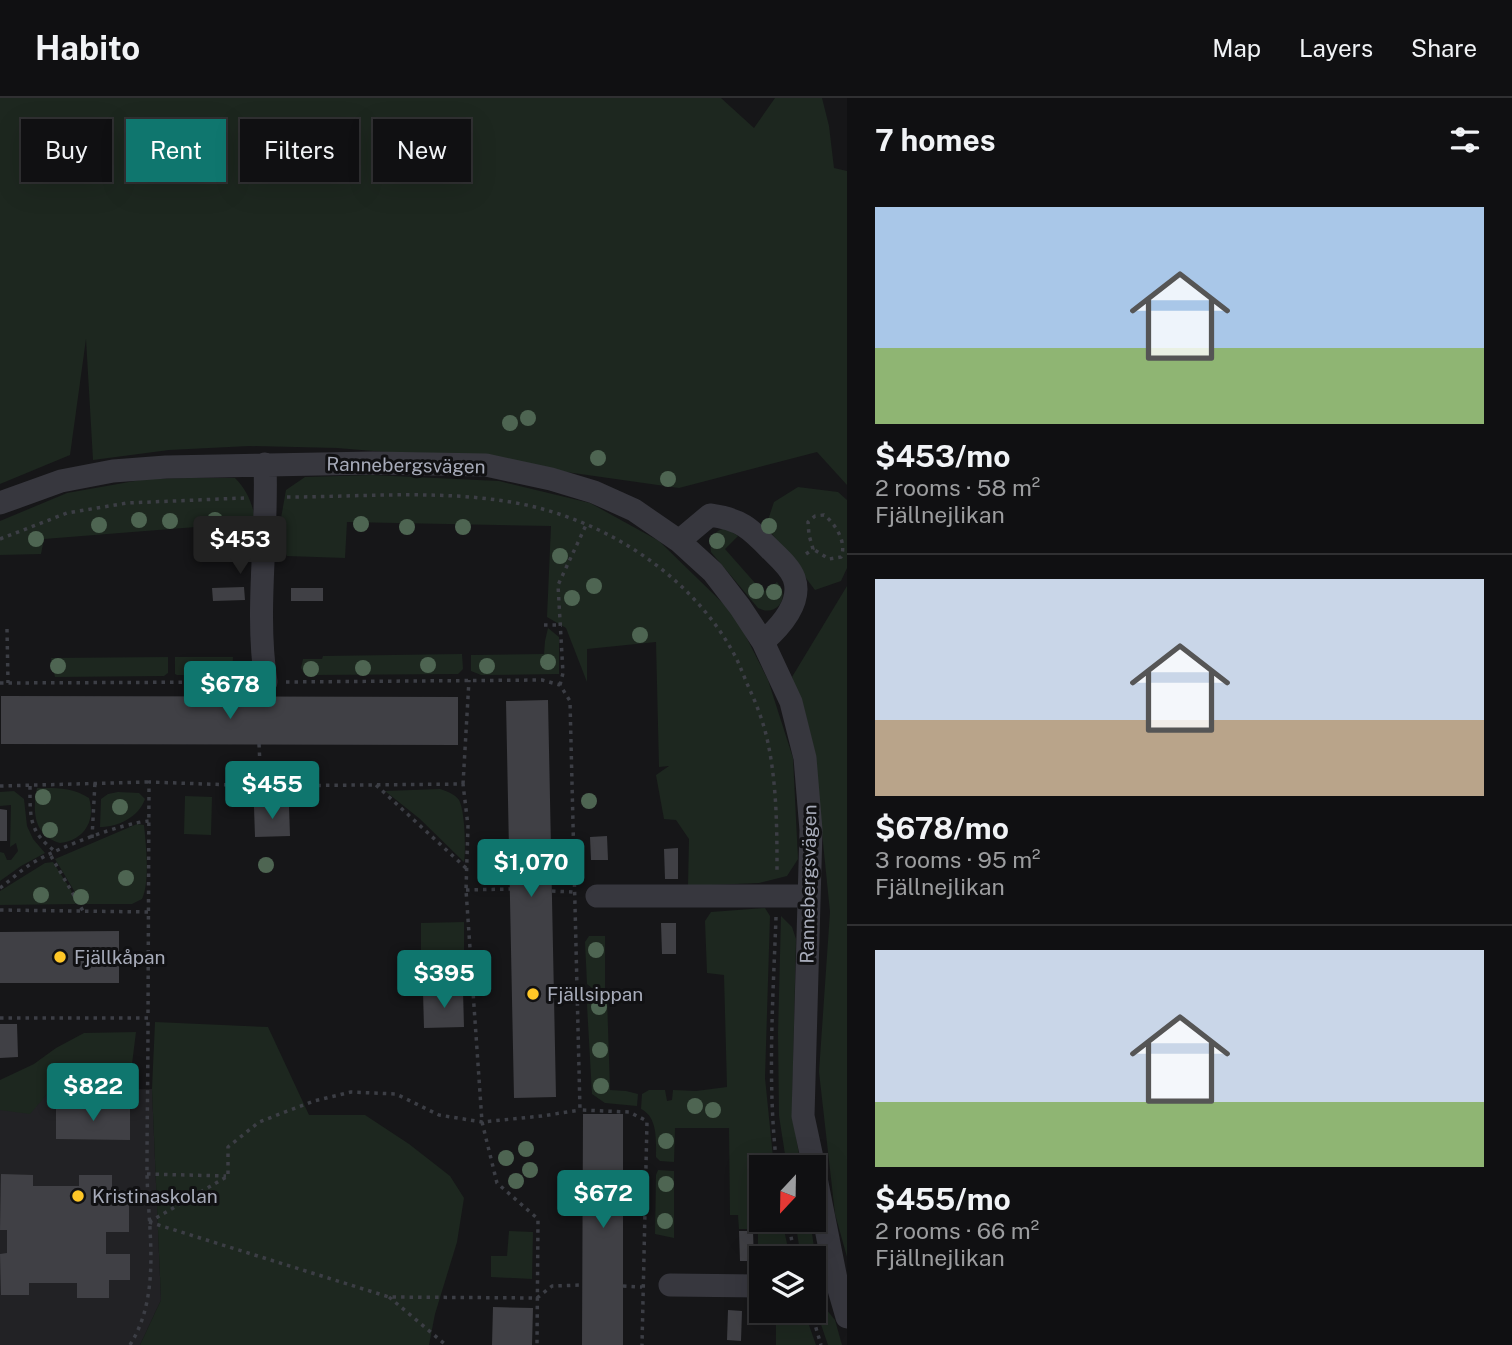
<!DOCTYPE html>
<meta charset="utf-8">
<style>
body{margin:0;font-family:"Public Sans",sans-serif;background:#19191b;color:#f1f3f6;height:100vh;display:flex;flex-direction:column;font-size:26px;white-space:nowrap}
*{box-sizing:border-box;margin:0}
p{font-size:23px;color:#9c9d9f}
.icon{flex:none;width:38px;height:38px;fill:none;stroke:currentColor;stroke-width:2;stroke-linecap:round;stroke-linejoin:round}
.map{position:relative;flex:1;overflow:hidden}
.panel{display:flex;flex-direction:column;background:#101012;width:665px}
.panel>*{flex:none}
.banner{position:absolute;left:21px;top:21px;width:665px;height:63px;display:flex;gap:14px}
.needle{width:46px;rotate:202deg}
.buttons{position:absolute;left:749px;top:1057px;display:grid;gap:14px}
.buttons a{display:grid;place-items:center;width:77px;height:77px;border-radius:0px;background:#101012;box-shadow:0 7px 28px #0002,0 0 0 2px #303032;font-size:35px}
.price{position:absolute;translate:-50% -60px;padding:0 16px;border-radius:7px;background:#0f766e;color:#fff;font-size:23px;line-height:46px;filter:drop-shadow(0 2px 4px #0008)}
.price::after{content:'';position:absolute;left:50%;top:42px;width:21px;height:16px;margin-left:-10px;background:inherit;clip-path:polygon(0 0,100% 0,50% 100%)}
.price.on{background:#222;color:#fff}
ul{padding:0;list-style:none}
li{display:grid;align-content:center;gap:14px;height:371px;padding:0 28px}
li+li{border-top:2px solid #303032}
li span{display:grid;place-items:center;height:217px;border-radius:0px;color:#555}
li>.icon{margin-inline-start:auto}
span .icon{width:126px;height:126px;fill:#fffc;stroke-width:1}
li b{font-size:30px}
h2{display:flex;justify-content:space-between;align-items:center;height:84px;padding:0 28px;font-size:30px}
.pill{padding:0 24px;border-radius:0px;background:#101012;box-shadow:0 7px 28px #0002,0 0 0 2px #303032;font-size:24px;line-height:63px}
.pill.on{background:#0f766e;color:#fff}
header{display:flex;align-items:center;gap:42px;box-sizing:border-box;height:98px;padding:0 35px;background:#101012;border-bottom:2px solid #303032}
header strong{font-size:33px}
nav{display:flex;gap:38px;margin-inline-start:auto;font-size:24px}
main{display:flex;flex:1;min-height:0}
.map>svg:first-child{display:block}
</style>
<header>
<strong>Habito</strong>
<nav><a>Map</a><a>Layers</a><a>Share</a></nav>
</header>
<main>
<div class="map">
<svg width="847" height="1247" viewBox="0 0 847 1247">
<rect width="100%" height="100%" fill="#161618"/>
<path fill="#222225" d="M152 991 161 1202 140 1247H0V994Z"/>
<path fill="#1d271f" d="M0 0H721L754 30 775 0H822L829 28 834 70 847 73V387L817 354 679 390 482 362 337 350 249 348 169 352 93 362 86 241 70 357 0 386Z
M372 377 499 383 590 405 659 443 735 517 768 582 793 660 798 761 787 778 759 785 688 788 689 741 676 722 664 721 656 677 669 668 659 669 656 544 587 551V584L566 530 547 519 551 428 347 424 345 460 287 458 278 437 286 392 305 379Z
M190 380H235C254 398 263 434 247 456L202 454 196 429 44 441 41 456 0 457V423L67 395 146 381Z
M798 389 838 394 847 402V470L841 483 815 492 766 428 774 404Z
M726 430 738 438 725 451 763 494 777 484C791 499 777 520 758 510L711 454C709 441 714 432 726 430Z
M847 488V1159L835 1116 819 974 830 814 817 685 792 579Z
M548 530 559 539V576L481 577 471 573V557L544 556 545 543Z
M462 556 463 571 458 576 311 577 304 575 301 570 303 561H322L323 558Z
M168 559V575L164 578 55 579 51 560Z
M175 559H233L232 577H177L175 576Z
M37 690C56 690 72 689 89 700 96 723 84 742 60 745 34 738 32 714 37 690Z
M440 691C446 693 455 696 459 702 465 713 466 751 464 764L420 721 385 693Z
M14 693 24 701 27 728 33 741 45 755 21 768 0 783V754L4 755 7 762H11L18 753 16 745 10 749 11 707 0 708V694Z
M118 694 139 695 145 701C139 719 118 729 100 729L101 701 108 696Z
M185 698 212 699 211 737 184 736Z
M137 726 144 727C146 746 150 784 142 801L132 806H82L55 761Z
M53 764 71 792 76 806 0 807V793L45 765Z
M765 810 770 818 765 980 774 1069H761V1122H782L790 1160H761V1175H758V1131H739L738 1117H730L729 1030H675L674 1064 660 1063 656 1059C656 1043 658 1019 641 1011L642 996 649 992H665L667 1003 672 1002 673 992 696 993 727 989 724 877 707 875 705 823 711 814Z
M781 818 792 829 796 841 792 1014 801 1069H787L779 1018 778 935Z
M464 824V858H421V825Z
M589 838H605V890H592L587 886 585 844Z
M602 896 607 899 610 992 626 993 638 996 637 1008 605 1005 592 996 587 907 588 901Z
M155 924 268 929 309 1017H365L409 1046 450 1078 464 1100 457 1144 435 1216 429 1247H140L161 1202 152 991Z
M136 934 131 974 49 994 30 1016 0 1012V982L34 966 56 950 84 935Z
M658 1072 674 1073V1140L655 1136 656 1077Z
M795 1122H810L814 1149 809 1160H801Z
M509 1133 533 1134 532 1181 491 1179V1158H507Z
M815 1209 826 1211 835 1222 842 1247H828Z
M776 1213H804L816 1247H776Z"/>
<path fill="#404045" d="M244 489 245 502 213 503 212 490Z
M291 490H323V503H291Z
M1 598 458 599V647L1 646Z
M548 602 556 999 514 1000 506 603Z
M289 708 290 738 255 739 254 709Z
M0 711 7 712V743H0Z
M607 738 608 762H591L590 739Z
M678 750V781H665L664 751Z
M661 825H676V856H662Z
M119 833V885H0V834Z
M463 893 464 929 424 930 423 894Z
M0 926H17L18 959 0 960Z
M56 1008 130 1009V1042L56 1041Z
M583 1016H623V1247H582Z
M1 1076 33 1077V1088H79V1077H112V1092H129V1134H106V1156H130V1182H109V1200H77V1185H29V1197H1L0 1156 7 1155V1132H0Z
M739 1133H753L754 1163H740Z
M493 1209 533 1210 532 1247H492Z
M728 1212 742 1213 741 1243 727 1242Z"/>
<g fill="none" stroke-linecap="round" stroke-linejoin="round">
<path stroke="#3c3e45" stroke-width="3.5" stroke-dasharray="3.5 5" stroke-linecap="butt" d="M287 399C358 399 433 392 504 403 596 416 689 473 734 556 740 567 744 579 749 590 757 607 764 626 768 645 777 688 777 733 777 776
M0 441 67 415 127 405 244 400
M806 456 813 451 809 437 808 424 815 418 824 417C836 426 847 445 841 459L829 461 813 451
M544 527H562
M7 531 8 585
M286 584 542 582 560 587 570 603 580 1012 629 1014 647 1023 642 1247
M0 585 244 584
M560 587 563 575 558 487 587 425
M259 646 261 688
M463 686 469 582
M376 687 467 771
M0 688 149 684
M30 688C30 720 29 734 56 754
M92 740 95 684
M51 758 83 813
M0 790C12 781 23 770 36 763 60 749 122 725 149 723
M466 792 510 791
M552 793 574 794
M0 812 150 814
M776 819C773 902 767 987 777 1069
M0 920H148L149 684 261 688 463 686 468 728 466 792 482 1024 497 1085 538 1121 537 1247
M147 1076 226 1078
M788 1122 795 1160
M149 1124 228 1078V1049L259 1024 314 1003 351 994 396 996 439 1017 482 1024 542 1018 580 1012
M149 1124 389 1199 537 1200 552 1188 582 1187
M623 1188 642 1189
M389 1199 446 1247
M811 1213 821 1247
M130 1247C162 1196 148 1132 147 1075 147 1023 148 972 148 920"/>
<path stroke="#37373e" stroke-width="23" d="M265 366C268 439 255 512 266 584
M0 405 61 383 113 373 166 369 373 365 486 367 551 381 594 394 634 412 679 443 713 474 740 509 763 544 791 604 805 660 811 732 803 1018 814 1069
M679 443 710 417C740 421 750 430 770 451 778 459 790 469 794 480 803 505 780 529 763 544
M597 798H809
M814 1070 836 1181 847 1219
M814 1185 836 1181
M670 1187 761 1188"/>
</g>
<g fill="#4e6552">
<circle cx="528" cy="320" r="8"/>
<circle cx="510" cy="325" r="8"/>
<circle cx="598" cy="360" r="8"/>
<circle cx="668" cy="381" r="8"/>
<circle cx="139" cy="422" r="8"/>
<circle cx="215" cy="422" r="8"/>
<circle cx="170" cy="423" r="8"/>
<circle cx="361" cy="426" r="8"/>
<circle cx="99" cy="427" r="8"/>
<circle cx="769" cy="428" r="8"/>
<circle cx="407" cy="429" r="8"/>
<circle cx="463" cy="429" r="8"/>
<circle cx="205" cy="436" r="8"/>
<circle cx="36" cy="441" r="8"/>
<circle cx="717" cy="443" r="8"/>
<circle cx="560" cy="458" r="8"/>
<circle cx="594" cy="488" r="8"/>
<circle cx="756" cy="493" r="8"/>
<circle cx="774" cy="494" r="8"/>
<circle cx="572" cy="500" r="8"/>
<circle cx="640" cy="537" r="8"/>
<circle cx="548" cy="564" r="8"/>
<circle cx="428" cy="567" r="8"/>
<circle cx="58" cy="568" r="8"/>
<circle cx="487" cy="568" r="8"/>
<circle cx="363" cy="570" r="8"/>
<circle cx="311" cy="571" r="8"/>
<circle cx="43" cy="699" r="8"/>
<circle cx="589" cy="703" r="8"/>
<circle cx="120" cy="709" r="8"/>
<circle cx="50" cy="732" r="8"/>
<circle cx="266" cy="767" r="8"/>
<circle cx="126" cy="780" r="8"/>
<circle cx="41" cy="797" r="8"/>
<circle cx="81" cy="799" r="8"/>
<circle cx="596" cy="852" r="8"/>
<circle cx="599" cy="909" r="8"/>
<circle cx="600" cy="952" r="8"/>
<circle cx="601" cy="988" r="8"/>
<circle cx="695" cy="1008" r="8"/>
<circle cx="713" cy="1012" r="8"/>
<circle cx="666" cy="1043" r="8"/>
<circle cx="526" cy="1051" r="8"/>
<circle cx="506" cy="1060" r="8"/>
<circle cx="530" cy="1072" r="8"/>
<circle cx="516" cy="1083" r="8"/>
<circle cx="666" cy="1086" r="8"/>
<circle cx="665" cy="1123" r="8"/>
</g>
<g fill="#ffc727" stroke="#111113" stroke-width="2.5">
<circle cx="60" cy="859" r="7"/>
<circle cx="533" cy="896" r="7"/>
<circle cx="78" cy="1098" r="7"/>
</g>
<g text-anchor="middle" stroke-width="6" stroke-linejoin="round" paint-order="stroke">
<g font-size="19" fill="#a7abb9" stroke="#111113">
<text transform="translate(406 367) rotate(1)" y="7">Rannebergsvägen</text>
<text transform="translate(808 786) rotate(-89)" y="7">Rannebergsvägen</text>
</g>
<g font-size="19" fill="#a7abb9" stroke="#111113" text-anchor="start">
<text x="74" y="866">Fjällkåpan</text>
<text x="547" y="903">Fjällsippan</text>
<text x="92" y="1105">Kristinaskolan</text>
</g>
</g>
</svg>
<div class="buttons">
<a><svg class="needle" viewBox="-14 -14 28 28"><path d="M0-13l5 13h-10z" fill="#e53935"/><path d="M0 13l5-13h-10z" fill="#9c9d9f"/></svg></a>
<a><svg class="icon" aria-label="layers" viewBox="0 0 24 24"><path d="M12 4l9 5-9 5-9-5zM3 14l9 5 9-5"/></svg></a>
</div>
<b class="price on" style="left:240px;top:478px">$453</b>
<b class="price" style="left:230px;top:623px">$678</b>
<b class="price" style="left:272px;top:723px">$455</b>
<b class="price" style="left:531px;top:801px">$1,070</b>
<b class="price" style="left:444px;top:912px">$395</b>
<b class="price" style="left:93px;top:1025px">$822</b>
<b class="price" style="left:603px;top:1132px">$672</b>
<div class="banner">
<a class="pill">Buy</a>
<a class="pill on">Rent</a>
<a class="pill">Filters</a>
<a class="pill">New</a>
</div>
</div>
<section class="panel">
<h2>7 homes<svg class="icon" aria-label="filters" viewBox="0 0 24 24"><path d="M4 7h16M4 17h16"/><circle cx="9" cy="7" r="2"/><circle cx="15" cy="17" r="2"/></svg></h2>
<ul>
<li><span style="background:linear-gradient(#a9c7e8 65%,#8fb573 0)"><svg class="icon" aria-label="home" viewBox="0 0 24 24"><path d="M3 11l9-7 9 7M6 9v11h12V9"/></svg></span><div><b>$453/mo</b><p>2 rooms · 58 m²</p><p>Fjällnejlikan</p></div></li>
<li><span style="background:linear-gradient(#c9d6e8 65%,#b9a48a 0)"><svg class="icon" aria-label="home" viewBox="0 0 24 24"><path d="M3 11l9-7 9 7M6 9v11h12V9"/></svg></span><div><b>$678/mo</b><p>3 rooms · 95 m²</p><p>Fjällnejlikan</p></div></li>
<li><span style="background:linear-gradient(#c9d6e8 70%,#8fb573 0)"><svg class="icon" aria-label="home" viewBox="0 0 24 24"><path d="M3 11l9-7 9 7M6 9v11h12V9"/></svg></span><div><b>$455/mo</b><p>2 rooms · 66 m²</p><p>Fjällnejlikan</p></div></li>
</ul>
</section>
</main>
